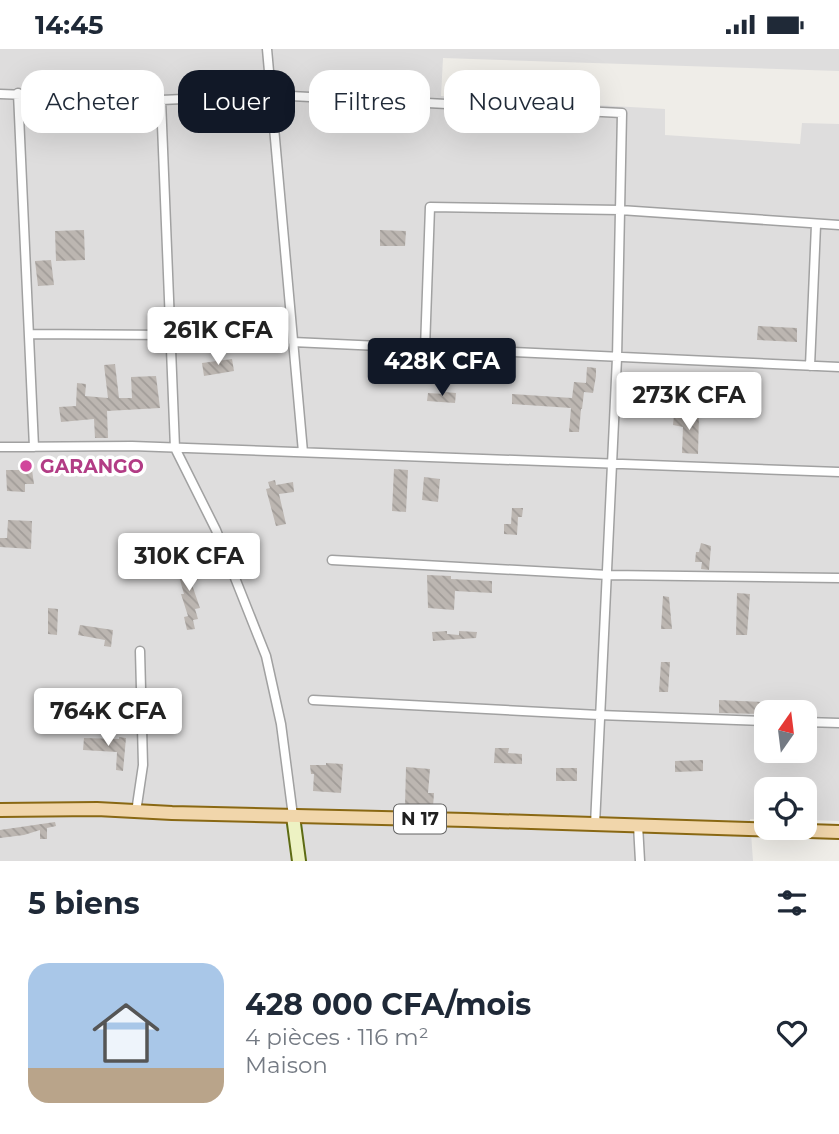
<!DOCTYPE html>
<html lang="fr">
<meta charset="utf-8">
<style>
body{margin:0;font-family:Montserrat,sans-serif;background:#f6f6f7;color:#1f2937;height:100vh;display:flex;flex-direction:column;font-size:26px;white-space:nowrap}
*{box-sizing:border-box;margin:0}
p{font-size:23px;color:#747a83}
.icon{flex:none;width:38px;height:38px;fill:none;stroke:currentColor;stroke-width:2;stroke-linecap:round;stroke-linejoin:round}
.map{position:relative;height:812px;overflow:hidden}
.details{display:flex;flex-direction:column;background:#fff;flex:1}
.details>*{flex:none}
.hud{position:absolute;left:21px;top:21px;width:798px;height:63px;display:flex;gap:14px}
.needle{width:46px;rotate:14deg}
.tools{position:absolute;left:754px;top:651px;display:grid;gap:14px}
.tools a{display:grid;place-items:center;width:63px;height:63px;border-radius:14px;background:#fff;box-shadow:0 7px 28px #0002;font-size:35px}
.price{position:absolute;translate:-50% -60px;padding:0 16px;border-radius:7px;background:#fff;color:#222;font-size:23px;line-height:46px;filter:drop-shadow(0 2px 4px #0008)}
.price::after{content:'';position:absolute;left:50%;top:42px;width:21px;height:16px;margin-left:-10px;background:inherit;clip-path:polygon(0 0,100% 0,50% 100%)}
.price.current{background:#111827;color:#fff}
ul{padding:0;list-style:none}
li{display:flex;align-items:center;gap:21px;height:175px;padding:0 28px}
li span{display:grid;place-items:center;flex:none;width:196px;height:140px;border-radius:21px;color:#555}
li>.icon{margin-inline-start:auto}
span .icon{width:84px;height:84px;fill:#fffc;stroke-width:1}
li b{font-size:30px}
h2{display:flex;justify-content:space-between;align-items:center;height:84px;padding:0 28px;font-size:30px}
.pill{padding:0 24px;border-radius:21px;background:#fff;box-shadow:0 7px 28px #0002;font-size:24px;line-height:63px}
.pill.current{background:#111827;color:#fff}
.status{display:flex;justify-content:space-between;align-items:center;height:49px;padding:0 35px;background:#fff;direction:ltr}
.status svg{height:19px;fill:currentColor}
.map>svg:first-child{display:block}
</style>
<div class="status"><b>14:45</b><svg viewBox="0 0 49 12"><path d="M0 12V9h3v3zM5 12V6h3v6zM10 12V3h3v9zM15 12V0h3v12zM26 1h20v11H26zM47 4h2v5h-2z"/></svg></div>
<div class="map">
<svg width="839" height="812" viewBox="0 0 839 812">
<defs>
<pattern id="building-back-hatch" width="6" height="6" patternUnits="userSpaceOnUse" patternTransform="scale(1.75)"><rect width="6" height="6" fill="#bcb6b1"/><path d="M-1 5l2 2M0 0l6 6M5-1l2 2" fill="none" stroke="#a19c98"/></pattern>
</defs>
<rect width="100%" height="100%" fill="#efede8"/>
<path fill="#dedddd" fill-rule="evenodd" d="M0 0H839V22L443 9 441 47 665 60V86L800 95 802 74 839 75V772L805 771V740H766V770H750L753 812H0ZM766 663H805V702H766Z"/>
<path fill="url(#building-back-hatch)" d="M84 181 85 211 56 212 55 182Z
M380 181 406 182 405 197H380Z
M51 211 54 236 38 237 35 212Z
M758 277 797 279V293L757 291Z
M232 310 234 322 204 327 202 314Z
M115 315 119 349H132L131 328 156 327 160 359 107 362 108 389H95L94 370 61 373 59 358 76 357 77 334 86 335 85 347 108 349 104 316Z
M587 318 596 319V327L593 344 584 343 582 360H581L579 383H569L571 359 512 355V345L572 349 574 333 586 334Z
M444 343 456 344 455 354 427 352 428 344 444 345Z
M684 364 699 365 698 405 682 404 683 378 673 376 674 365 684 367Z
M394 420 408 421 406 463 392 462Z
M6 421H32L34 435H25V443L7 442Z
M424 428 440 430 438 453 422 451Z
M275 431 276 436 293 433 294 443 279 445 286 475 276 477 266 440 270 439 268 433Z
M512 459H523L522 468H518L517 486 504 485V475H511Z
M8 471 32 472 31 500 0 498V489H7Z
M701 494 711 497 709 521 701 520 702 513H695L696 503H699Z
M193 513 198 531 191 533 200 559 195 560 198 570 193 571 195 580 187 581 184 568 188 567 181 545H184L176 517Z
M427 526 451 527V530L492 532V544L455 542 454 561 428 559Z
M737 544 750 545 747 586H736Z
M663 547 669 548 672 580H661Z
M48 559 58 560 57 586 48 585Z
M80 576 113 581 111 598 104 597 105 591 78 586Z
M447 582V585L459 586V582L477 583 476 589 433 592 432 583Z
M661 613H670L668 643H659Z
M719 651 763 653 762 665 719 664Z
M119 688 126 689 123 722 116 721 117 703 83 701 84 689 119 690Z
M495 699H509L508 704 522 705V715L494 714Z
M703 711V722L675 723V712Z
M326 714 343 715 341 744 313 742 314 725H311L310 716H326Z
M406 718 430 720 428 744H434L433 758 405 757Z
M556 719H577V732H556Z
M55 773 56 777 47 779V790H40V781L24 786 0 789V781Z"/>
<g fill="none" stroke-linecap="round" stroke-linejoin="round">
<g stroke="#a1a1a1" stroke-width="11">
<path id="street" d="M267 0 303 403
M18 44 34 398
M0 45 161 51 271 46 622 64 617 309 595 776
M161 51 175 399 216 481 266 607 281 675 293 767
M29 285 170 286
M293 293 839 318
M425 300 430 158 620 161 839 176
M810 317 816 176
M0 398 132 397 839 423
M332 511 608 526 839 529
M313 651 599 666 766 672
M805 673 839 674
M136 763 143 716 140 602
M638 776 640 812"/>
</g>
<g stroke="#5d6b13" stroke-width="16">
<path id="secondary" d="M293 767 299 812"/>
</g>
<g stroke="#896813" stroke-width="16">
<path id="primary" d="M0 761 97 760 172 764 467 771 839 783"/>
</g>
<use href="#street" stroke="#fff" stroke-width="8"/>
<use href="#secondary" stroke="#edf2c3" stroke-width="12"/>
<use href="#primary" stroke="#f1d6ab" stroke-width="12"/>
</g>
<circle fill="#d1479c" stroke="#fff" stroke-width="2.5" cx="26" cy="417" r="7"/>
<g text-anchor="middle" stroke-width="7" stroke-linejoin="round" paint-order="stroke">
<rect fill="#fff" stroke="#636363" stroke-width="2" x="394" y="755.5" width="52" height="29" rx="5"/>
<g font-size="18" font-weight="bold" fill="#202020">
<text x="420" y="776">N 17</text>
</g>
<g font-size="19" font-weight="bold" fill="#b23c85" stroke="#fff" text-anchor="start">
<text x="40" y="424">GARANGO</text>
</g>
</g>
</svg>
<div class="tools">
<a><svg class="needle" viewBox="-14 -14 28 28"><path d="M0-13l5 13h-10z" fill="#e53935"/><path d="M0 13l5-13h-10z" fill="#747a83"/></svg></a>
<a><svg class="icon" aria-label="locate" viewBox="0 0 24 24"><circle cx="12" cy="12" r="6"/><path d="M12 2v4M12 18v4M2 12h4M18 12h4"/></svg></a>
</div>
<b class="price" style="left:218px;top:318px">261K CFA</b>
<b class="price current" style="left:442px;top:349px">428K CFA</b>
<b class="price" style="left:689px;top:383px">273K CFA</b>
<b class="price" style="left:189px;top:544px">310K CFA</b>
<b class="price" style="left:108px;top:699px">764K CFA</b>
<div class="hud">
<a class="pill">Acheter</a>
<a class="pill current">Louer</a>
<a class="pill">Filtres</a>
<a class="pill">Nouveau</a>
</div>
</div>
<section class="details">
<h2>5 biens<svg class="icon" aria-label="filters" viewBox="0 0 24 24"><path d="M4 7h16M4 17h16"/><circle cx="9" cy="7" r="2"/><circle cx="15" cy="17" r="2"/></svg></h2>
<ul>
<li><span style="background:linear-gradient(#a9c7e8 75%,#b9a48a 0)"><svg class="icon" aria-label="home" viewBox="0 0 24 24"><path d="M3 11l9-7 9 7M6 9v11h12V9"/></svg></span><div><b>428 000 CFA/mois</b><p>4 pièces · 116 m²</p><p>Maison</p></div><svg class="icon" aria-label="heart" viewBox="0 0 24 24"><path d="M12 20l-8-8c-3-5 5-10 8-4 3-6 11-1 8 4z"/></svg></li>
</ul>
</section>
